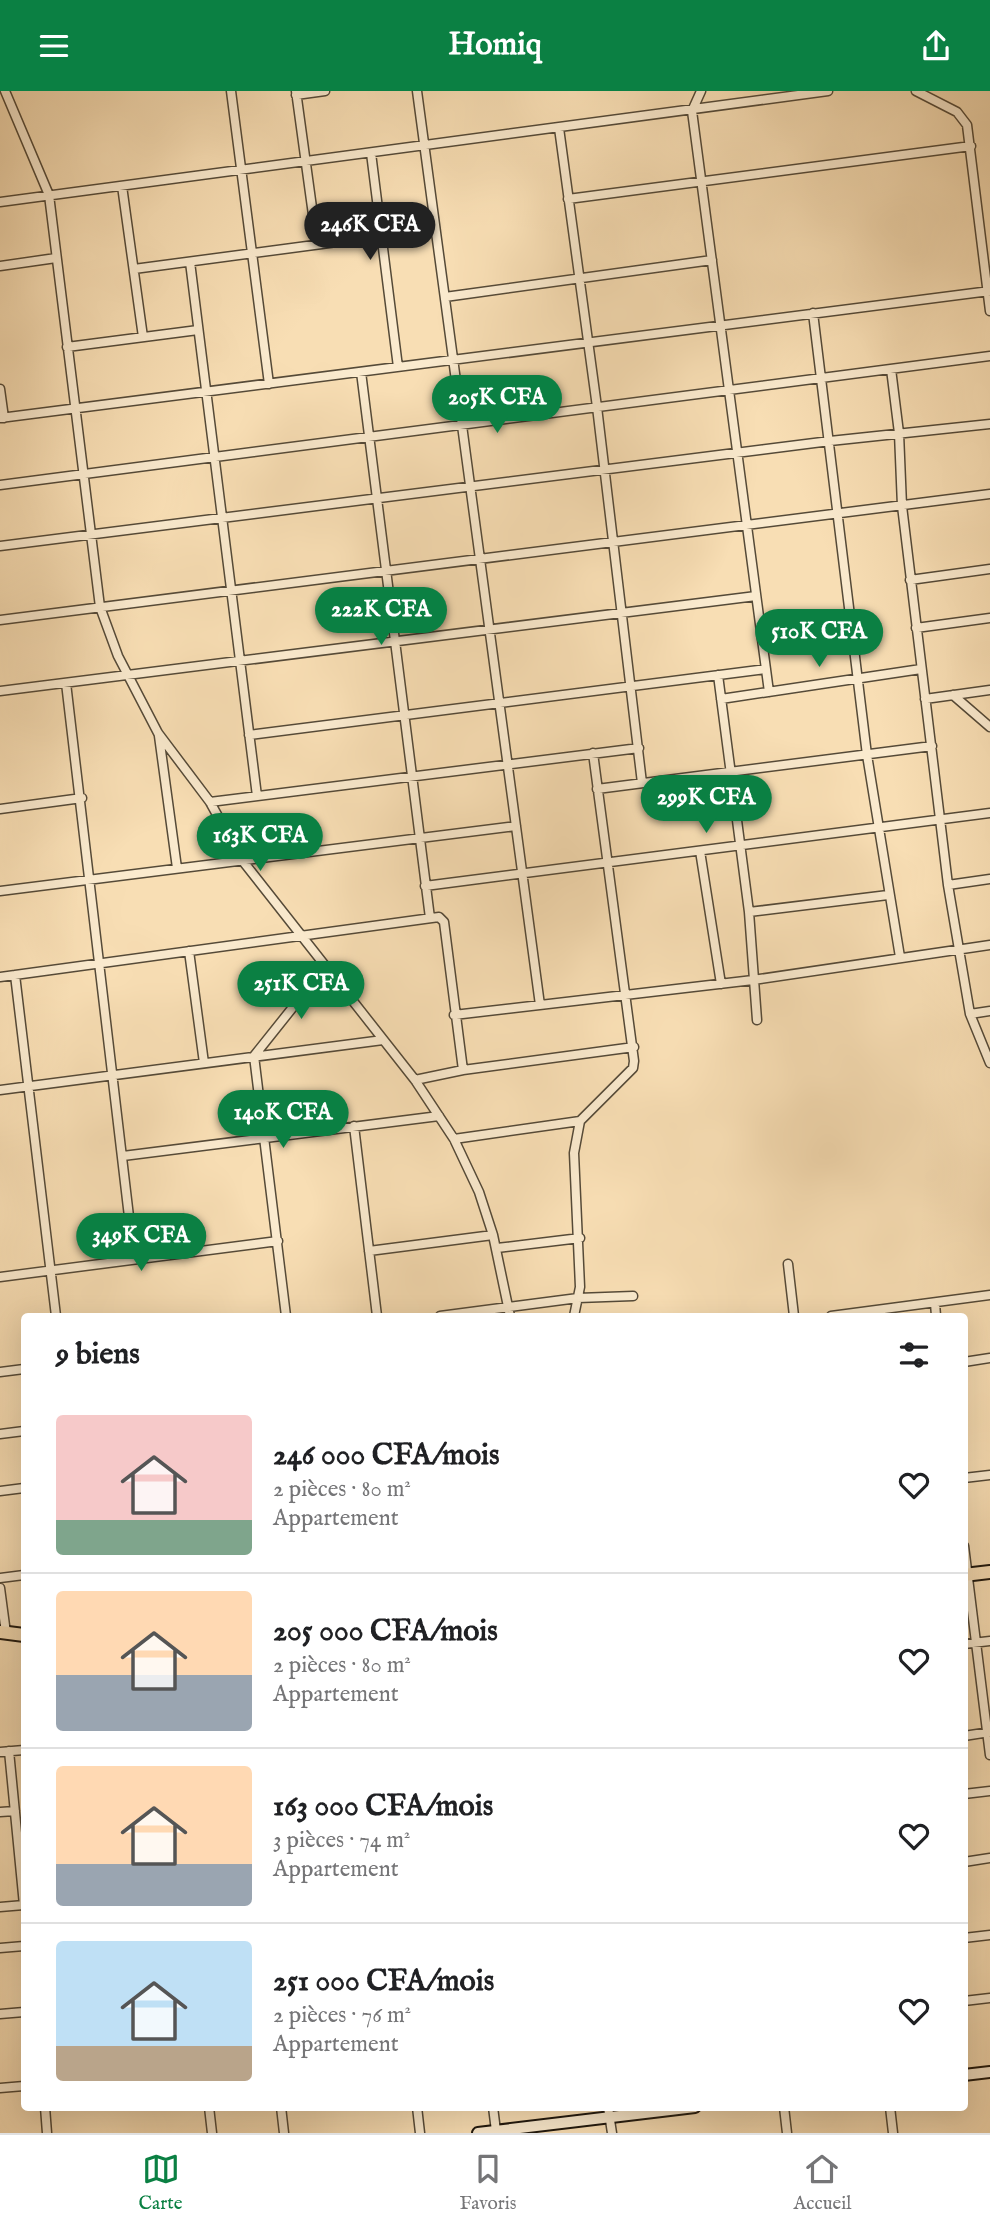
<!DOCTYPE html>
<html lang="fr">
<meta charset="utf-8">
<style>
body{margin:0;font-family:"IM FELL English",serif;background:#f2f2f2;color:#202124;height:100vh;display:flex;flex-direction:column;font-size:26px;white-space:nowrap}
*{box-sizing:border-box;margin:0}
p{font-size:23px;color:#757577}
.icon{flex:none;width:38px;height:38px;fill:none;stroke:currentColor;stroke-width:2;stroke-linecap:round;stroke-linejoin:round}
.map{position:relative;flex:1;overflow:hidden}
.side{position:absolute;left:21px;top:1222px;width:947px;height:798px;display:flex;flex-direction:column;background:#fff;border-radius:7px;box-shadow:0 7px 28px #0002}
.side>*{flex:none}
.price{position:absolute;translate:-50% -60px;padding:0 16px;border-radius:24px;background:#0b8043;color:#fff;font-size:23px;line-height:46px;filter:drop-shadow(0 2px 4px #0008)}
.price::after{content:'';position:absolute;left:50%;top:42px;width:21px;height:16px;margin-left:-10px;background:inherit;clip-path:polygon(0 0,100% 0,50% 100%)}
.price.on{background:#222;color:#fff}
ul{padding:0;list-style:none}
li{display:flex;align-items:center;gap:21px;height:175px;padding:0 35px}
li+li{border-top:2px solid #e0e0e0}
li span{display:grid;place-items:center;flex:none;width:196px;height:140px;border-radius:7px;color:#555}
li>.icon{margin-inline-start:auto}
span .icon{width:84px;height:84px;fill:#fffc;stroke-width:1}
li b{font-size:30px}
h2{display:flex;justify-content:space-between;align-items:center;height:84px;padding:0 35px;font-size:30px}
header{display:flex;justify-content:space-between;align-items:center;height:91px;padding:0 35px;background:#0b8043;color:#fff;font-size:32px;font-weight:800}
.tabs{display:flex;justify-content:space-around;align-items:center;height:98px;border-top:2px solid #e0e0e0;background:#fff;font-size:19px;color:#757577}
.tabs a{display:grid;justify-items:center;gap:4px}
.tabs .on{color:#0b8043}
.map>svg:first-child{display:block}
</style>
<header><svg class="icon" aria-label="menu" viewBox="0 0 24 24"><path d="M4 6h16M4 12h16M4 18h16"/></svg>Homiq<svg class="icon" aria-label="share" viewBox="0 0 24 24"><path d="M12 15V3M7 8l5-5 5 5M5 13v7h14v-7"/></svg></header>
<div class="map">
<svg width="990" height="2042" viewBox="0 0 990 2042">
<rect width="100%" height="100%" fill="#f8deb4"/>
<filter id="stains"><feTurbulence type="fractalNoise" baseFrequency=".00286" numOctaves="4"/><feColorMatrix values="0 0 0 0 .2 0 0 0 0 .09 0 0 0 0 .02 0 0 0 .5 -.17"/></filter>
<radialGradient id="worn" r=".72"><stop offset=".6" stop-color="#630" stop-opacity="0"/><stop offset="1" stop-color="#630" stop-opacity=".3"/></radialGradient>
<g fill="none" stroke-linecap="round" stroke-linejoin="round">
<g stroke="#554a38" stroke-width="11">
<path id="street" d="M5 0 49 104 100 516 118 565 158 642 210 711 242 769 415 989 454 1048 479 1101 493 1144 510 1225
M231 0 269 293
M296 0 317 153
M417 0 540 914
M701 0 692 20 769 601
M916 0 957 21 967 34 990 220
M296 4 325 0
M559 37 597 316 642 692
M371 62 398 276
M122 95 143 246
M568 108 971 55
M0 111 828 0
M190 171 257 705
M0 175 56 167
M134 178 382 145
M445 206 712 169
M813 222 867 664 900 866
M67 256 198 239
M891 278 899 342 902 415 948 794 970 923 990 972
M361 281 430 827
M0 298 4 327
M0 327 990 200
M0 394 990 265
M0 455 830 350 990 333
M910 489 990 478
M0 529 990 403
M916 537 990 527
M718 584 749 821 757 929
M66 592 134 1168
M0 600 756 505
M953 604 990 636
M721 608 921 578
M925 608 990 599
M249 644 766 578
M159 645 177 777
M597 698 932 655
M210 711 639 657
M0 718 82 707
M700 760 721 893
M948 794 990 788
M425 795 990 722
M0 800 516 735
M749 821 888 804
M189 860 204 972
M15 884 56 1225
M0 886 439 826 444 831 463 979
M970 923 990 920
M454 924 753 889 990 854
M415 989 463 979 634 956
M0 999 383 949
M354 1035 377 1225
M454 1048 580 1030
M123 1065 439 1025
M497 1157 580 1147
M369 1160 493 1144
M788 1173 794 1225
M0 1186 278 1150
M935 1212 936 1225
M286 1225 254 965 325 876
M440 1225 578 1207 633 1205
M574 1225 580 1196 574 1062 580 1030 633 977 634 970 593 662
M831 1225 990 1204
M964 1271 990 1267
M0 1281 24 1278
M0 1343 24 1340
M964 1387 990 1384
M0 1400 24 1397
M964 1455 990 1664
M0 1487 24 1484
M0 1497 6 1542
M964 1553 990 1550
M964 1645 990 1641
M9 1660 24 1814
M0 1661 24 1659
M964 1703 990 1700
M0 1721 15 1720
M964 1771 990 1767
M0 1816 24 1814
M964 1847 990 1844
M0 1857 24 1855
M964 1910 990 1907
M0 1923 24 1921
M0 1997 24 1995
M45 2016 47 2042
M209 2016 212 2042
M281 2016 284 2042
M417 2016 420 2042
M493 2016 496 2040
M608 2016 612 2042
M784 2016 787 2042
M890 2016 893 2042"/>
</g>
<g stroke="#1f180e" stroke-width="14">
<path id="secondary" d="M964 1984 990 1981
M478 2042 695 2016"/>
</g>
<g stroke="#1f180e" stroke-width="16">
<path id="primary" d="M964 1484 990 1481
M0 1541 24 1544"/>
</g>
<use href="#street" stroke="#faeace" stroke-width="8"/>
<use href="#secondary" stroke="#faeace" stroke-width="10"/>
<use href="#primary" stroke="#f8deb4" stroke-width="12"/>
</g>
<rect width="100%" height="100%" filter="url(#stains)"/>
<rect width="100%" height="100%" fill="url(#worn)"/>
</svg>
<b class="price on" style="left:370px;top:171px">246K CFA</b>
<b class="price" style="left:497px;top:344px">205K CFA</b>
<b class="price" style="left:381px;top:556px">222K CFA</b>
<b class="price" style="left:819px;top:578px">510K CFA</b>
<b class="price" style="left:706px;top:744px">299K CFA</b>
<b class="price" style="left:260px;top:782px">163K CFA</b>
<b class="price" style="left:301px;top:930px">251K CFA</b>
<b class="price" style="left:283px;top:1059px">140K CFA</b>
<b class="price" style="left:141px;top:1182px">349K CFA</b>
<section class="side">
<h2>9 biens<svg class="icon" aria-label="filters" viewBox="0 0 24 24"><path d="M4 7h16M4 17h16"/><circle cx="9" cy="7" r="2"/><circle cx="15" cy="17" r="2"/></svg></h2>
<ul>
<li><span style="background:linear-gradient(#f6c9c9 75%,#7fa58c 0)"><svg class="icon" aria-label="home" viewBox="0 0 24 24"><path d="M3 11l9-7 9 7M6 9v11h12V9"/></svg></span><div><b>246 000 CFA/mois</b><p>2 pièces · 80 m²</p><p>Appartement</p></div><svg class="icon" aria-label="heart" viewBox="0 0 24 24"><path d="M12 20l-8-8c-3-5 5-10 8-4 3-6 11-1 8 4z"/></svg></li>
<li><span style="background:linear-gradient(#ffd9b3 60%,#9aa5b1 0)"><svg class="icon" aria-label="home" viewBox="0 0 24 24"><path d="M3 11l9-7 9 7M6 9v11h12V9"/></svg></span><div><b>205 000 CFA/mois</b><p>2 pièces · 80 m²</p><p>Appartement</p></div><svg class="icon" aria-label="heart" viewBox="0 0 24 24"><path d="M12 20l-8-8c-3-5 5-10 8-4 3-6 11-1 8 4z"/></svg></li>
<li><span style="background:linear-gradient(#ffd9b3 70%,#9aa5b1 0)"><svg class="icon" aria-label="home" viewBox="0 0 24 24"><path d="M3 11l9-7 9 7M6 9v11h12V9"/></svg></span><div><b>163 000 CFA/mois</b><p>3 pièces · 74 m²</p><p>Appartement</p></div><svg class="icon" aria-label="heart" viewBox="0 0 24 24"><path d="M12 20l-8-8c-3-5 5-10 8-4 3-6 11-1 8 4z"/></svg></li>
<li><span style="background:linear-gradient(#bfe0f5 75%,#b9a48a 0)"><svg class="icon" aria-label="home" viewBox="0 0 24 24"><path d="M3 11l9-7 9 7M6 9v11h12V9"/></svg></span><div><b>251 000 CFA/mois</b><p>2 pièces · 76 m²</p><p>Appartement</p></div><svg class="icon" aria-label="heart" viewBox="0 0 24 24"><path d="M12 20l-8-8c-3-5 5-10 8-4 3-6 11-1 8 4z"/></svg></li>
</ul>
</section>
</div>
<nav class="tabs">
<a class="on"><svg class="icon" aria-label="map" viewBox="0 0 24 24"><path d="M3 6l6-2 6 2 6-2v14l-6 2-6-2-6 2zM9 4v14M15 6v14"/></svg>Carte</a>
<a><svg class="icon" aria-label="saved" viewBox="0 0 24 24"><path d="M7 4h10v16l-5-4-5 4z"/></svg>Favoris</a>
<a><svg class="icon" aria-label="home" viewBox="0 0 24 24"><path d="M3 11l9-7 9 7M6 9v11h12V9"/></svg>Accueil</a>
</nav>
